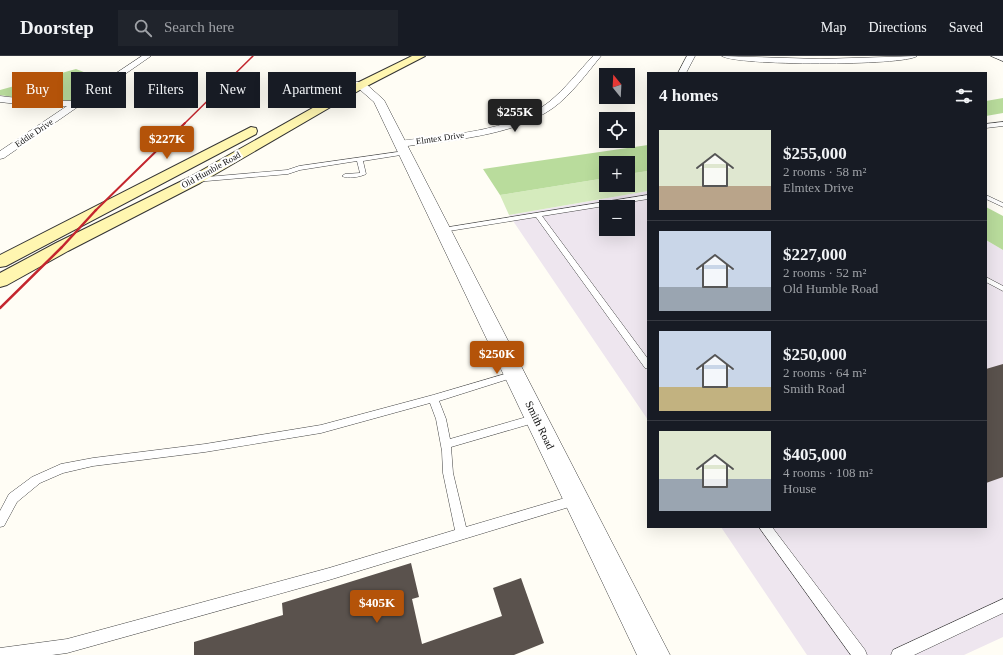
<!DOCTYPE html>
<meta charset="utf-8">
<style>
body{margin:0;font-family:Georgia,serif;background:#20242c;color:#f1f3f6;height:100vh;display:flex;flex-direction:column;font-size:15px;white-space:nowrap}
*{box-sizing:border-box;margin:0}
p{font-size:13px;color:#9ea1a6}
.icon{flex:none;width:22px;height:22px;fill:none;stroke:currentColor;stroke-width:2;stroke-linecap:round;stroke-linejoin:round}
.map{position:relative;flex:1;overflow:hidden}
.side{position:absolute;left:647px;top:16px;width:340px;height:456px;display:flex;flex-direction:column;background:#171b24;border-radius:0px;box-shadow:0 4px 16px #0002}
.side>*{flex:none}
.top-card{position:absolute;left:12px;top:16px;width:380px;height:36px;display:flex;gap:8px}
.needle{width:26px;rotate:342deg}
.tools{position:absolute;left:599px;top:12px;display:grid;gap:8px}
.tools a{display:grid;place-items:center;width:36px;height:36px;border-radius:0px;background:#171b24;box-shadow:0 4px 16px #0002;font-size:20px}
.price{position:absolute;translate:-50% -34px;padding:0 9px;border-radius:4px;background:#b45309;color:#fff;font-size:13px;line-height:26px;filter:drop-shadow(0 1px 2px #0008)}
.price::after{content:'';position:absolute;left:50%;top:24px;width:12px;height:9px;margin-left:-6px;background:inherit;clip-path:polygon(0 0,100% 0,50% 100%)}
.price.selected{background:#222;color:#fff}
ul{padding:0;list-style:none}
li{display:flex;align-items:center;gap:12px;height:100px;padding:0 12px}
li+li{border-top:1px solid #363941}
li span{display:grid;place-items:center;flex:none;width:112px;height:80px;border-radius:0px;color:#555}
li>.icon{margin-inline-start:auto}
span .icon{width:48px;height:48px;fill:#fffc;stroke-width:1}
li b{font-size:17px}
h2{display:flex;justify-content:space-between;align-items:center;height:48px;padding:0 12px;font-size:17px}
.chip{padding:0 14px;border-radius:0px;background:#171b24;box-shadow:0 4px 16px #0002;font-size:14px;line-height:36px}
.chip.selected{background:#b45309;color:#fff}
header{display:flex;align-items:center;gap:24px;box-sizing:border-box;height:56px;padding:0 20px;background:#171b24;border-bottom:1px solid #363941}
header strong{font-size:19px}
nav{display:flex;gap:22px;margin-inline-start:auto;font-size:14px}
.search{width:280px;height:36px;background:#20242c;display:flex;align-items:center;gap:10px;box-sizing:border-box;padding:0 14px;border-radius:0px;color:#9ea1a6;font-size:15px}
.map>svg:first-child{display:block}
</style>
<header>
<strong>Doorstep</strong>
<div class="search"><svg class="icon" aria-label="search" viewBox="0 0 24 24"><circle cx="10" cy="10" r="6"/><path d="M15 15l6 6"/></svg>Search here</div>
<nav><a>Map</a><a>Directions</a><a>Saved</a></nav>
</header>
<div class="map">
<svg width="1003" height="599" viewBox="0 0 1003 599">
<rect width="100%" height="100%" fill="#fffdf5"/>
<path fill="#eee6ef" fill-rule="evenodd" d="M648 135V364L509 159ZM606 151H628V173H606Z
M986 184 1003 194V581L964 599H807L721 471H986Z"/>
<path fill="#d5ebbd" d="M648 115V135L509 159 500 139 606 122V129H628V118Z"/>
<path fill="#b9dc9c" d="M76 13 104 24 73 45 32 44 0 39V34Z
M1003 42V57L986 60V45Z
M648 89V115L628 118V107H606V122L500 139 483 113Z
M986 151 1003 160V194L986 184Z"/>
<path fill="#5a524d" d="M1003 308V421L986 427V313Z
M411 507 419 541 412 543 422 588 502 560 493 532 521 522 544 587 514 599H194V586L283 559 282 547Z"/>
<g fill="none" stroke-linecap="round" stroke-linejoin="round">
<g stroke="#444" stroke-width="1">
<path id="service" d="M1003 66V70L986 72V68Z
M405 95 408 97 407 98 363 105 366 118C361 121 347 123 342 120L345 118 360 117 357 105 300 114 288 118 195 126 192 124 195 122 287 114 299 110Z
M648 139V143L542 160 648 303V313L645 312 536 161 443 176 440 174 443 172Z
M986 139 1003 147V151L986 143Z
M986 221 1003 230V235L986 226Z
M515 315 518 316 520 318 518 320 439 345 446 363 450 383 537 358 541 359 542 362 541 365 537 366 451 391 453 417 466 471 575 439 579 440 581 444 579 448 329 524 67 597 52 599H0V592L67 583 329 512 455 474 443 417 442 395 436 363 430 347 321 377 205 396 93 410 63 417 40 427 17 446 4 470 0 471V455L9 438 32 421 61 408 93 402 205 388 321 369 433 339Z
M759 471H772L865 594 867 599H851Z
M1003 543V557L914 599H891L893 594Z"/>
</g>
<g stroke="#444" stroke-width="1">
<path id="minor" d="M142 0H151L4 102 0 103V95L67 50H35L0 46V40L35 44 74 45Z
M593 0H601C587 17 571 39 553 52 512 81 449 84 400 91L395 88 400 85C446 79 511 76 549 46 565 33 579 15 593 0Z
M687 0H695L686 17H678Z
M722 0 820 3 917 0C905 10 734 10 722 0Z
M991 0H1003V5Z"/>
</g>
<g stroke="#444" stroke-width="1">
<path id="tertiary" d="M346 24 365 27 384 44 670 599H637L374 46 358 32 342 29 341 27 342 25Z"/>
</g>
<g stroke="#333" stroke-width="2">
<path id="secondary" d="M412 0H425L365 31 200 127 68 195 7 229 0 231V217L56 187 190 121 357 27Z
M251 71 256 72 257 75 256 78 6 210 0 211V199Z"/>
</g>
<use href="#service" fill="#fff" fill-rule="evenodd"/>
<use href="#minor" fill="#fff" fill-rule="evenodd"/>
<use href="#tertiary" fill="#fff" fill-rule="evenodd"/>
<use href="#secondary" fill="#fff6b0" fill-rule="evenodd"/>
<path stroke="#c4262e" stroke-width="1.5" d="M184 68 253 0"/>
<path stroke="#c4262e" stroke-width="2" d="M95 155 185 67"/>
<path stroke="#c4262e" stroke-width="2.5" d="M0 252 62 191 96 154"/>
</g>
<g text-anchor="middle" stroke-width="4" stroke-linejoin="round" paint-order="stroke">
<g font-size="9" fill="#111" stroke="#fff">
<text transform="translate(34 77) rotate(-34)" y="3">Eddie Drive</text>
<text transform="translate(440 82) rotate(-8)" y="3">Elmtex Drive</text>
<text transform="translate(211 114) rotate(-29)" y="3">Old Humble Road</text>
</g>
<g font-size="11" fill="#111" stroke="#fff">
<text transform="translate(540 369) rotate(64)" y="4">Smith Road</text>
</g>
</g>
</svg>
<div class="tools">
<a><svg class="needle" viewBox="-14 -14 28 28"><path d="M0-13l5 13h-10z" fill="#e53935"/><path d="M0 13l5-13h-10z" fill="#9ea1a6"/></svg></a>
<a><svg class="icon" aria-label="locate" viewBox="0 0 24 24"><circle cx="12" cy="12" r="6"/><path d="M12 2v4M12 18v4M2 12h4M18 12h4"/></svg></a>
<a>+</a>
<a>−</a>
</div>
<b class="price selected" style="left:515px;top:77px">$255K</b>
<b class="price" style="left:167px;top:104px">$227K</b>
<b class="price" style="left:497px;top:319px">$250K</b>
<b class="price" style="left:377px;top:568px">$405K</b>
<div class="top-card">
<a class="chip selected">Buy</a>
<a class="chip">Rent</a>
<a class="chip">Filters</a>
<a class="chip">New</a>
<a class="chip">Apartment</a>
</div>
<section class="side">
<h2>4 homes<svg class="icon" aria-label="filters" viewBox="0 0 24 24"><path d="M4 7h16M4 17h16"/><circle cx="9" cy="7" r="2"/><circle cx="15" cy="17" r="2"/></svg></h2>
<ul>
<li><span style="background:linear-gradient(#dfe7d0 70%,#b9a48a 0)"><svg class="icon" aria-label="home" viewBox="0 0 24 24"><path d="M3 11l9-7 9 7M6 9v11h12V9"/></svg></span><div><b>$255,000</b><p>2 rooms · 58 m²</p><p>Elmtex Drive</p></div></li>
<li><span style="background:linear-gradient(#c9d6e8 70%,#9aa5b1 0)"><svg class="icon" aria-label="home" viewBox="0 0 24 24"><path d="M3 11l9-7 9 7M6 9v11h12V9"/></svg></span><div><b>$227,000</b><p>2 rooms · 52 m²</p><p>Old Humble Road</p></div></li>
<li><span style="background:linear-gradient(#c9d6e8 70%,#c2b280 0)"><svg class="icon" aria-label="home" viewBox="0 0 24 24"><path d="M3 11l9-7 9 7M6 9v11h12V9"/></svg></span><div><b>$250,000</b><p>2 rooms · 64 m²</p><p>Smith Road</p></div></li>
<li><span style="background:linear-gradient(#dfe7d0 60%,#9aa5b1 0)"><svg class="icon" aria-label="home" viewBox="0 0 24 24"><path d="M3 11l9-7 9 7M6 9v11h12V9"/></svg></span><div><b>$405,000</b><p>4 rooms · 108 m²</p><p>House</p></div></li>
</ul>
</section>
</div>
